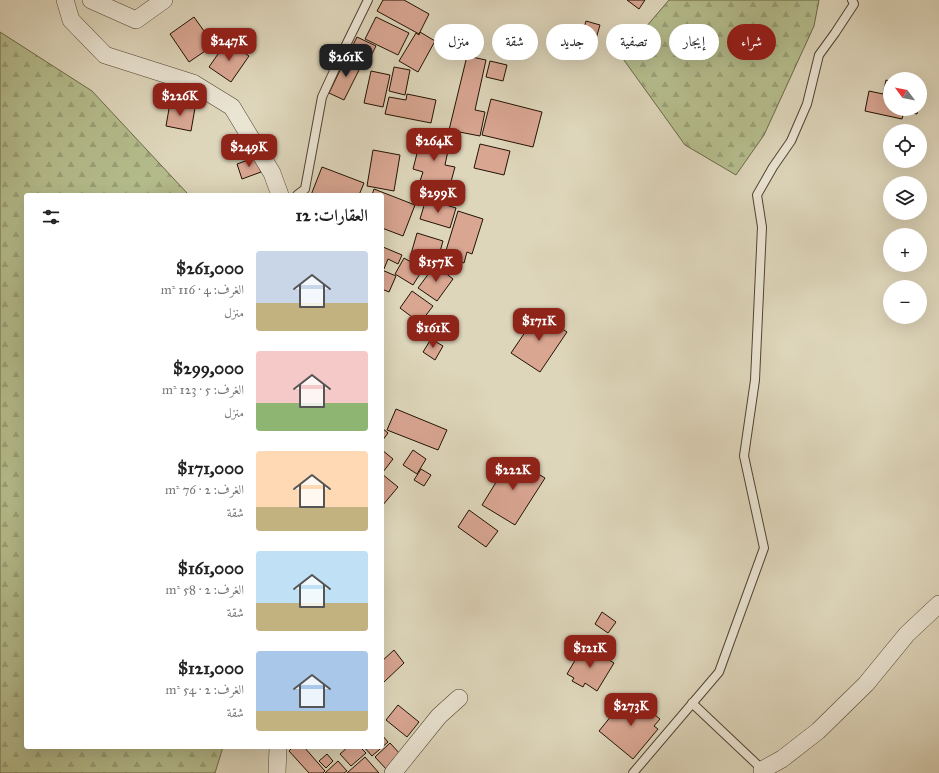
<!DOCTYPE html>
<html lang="ar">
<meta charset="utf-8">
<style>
body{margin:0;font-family:"IM FELL Great Primer",Amiri,serif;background:#f6f6f6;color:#222;direction:rtl;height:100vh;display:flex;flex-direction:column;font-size:15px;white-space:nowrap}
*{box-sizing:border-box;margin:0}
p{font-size:13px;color:#767676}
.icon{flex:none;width:22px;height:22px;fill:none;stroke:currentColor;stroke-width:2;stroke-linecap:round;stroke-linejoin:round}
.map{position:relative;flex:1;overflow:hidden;direction:ltr}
.side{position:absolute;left:24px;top:193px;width:360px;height:556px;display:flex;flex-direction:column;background:#fff;border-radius:4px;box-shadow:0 4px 16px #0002;direction:rtl}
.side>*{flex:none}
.guide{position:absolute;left:396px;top:24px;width:380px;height:36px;direction:rtl;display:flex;gap:8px}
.needle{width:26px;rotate:302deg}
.controls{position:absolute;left:883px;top:72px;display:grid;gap:8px}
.controls a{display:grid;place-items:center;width:44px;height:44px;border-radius:50%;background:#fff;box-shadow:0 4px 16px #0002;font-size:20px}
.price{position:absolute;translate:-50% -34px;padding:0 9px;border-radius:8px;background:#8f2418;color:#fff;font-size:13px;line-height:26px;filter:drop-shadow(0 1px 2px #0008)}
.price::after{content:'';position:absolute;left:50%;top:24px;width:12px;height:9px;margin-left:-6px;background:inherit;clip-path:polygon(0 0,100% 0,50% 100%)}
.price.on{background:#222;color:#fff}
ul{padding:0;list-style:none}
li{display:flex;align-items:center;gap:12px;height:100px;padding:0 16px}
li span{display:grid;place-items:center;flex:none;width:112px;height:80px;border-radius:4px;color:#555}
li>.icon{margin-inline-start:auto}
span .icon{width:48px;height:48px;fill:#fffc;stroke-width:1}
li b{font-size:17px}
h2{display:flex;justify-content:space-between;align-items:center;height:48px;padding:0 16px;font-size:17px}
.pill{padding:0 14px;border-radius:18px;background:#fff;box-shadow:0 4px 16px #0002;font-size:14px;line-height:36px}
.pill.on{background:#8f2418;color:#fff}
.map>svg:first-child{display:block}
</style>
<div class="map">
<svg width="939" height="773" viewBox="0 0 939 773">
<defs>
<pattern id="forest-firs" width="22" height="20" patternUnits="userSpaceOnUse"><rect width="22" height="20" fill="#b5bd8d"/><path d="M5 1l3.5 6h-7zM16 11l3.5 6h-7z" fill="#9ba178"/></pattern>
</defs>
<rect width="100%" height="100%" fill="#ded6bb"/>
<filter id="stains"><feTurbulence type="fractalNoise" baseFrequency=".005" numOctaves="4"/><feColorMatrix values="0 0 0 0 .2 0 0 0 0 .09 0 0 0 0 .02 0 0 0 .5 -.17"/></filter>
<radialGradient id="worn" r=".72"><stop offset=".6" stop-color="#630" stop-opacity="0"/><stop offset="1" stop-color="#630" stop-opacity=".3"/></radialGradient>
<path fill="url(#forest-firs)" stroke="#6c6848" d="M669 0H819L814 26 764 135 736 175 685 145 621 56Z
M0 32 92 91 187 193V195H26V747H223L215 773H0Z"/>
<path fill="#d9a692" stroke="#221203" d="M383 0H404L429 14 419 34 377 11Z
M627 0H645L639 9Z
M194 17 214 45 189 62 170 34Z
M376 17 409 33 398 55 365 39Z
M586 21 600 25 593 49 579 45Z
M420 32 435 41 418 72 399 61 416 33 419 35Z
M357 37 376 46 367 64 348 55Z
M227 41 249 56 231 82 209 67Z
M347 56 362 64 344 100 329 93Z
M467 56 486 60 475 110 485 112 480 136 449 130Z
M490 61 507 65 503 81 486 77Z
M394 67 410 70 405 95 389 91Z
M371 71 390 75 383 107 364 103Z
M886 80 890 81V109H918L917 114 904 111 902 119 865 111 869 91 883 94Z
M407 94 436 100 431 123 385 114 389 97 406 100Z
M491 99 542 112 533 147 482 135Z
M170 103 195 108 191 131 166 126Z
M422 134 450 141 445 165 455 167 449 189 420 181 423 172 413 169Z
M480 144 510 151 504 175 474 168Z
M373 150 400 155 394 191 367 186Z
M256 157 261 172 242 179 237 164Z
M322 167 364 183 359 195H311Z
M374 189 415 205 403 236 382 228V195H372Z
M426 199 456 208 450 228 420 219Z
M458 211 483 219 472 254 467 252 464 263 444 257Z
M417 233 443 241 437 262 411 254Z
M383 247 402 255 398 264 388 259 384 269 382 268V250Z
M404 258 423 269 413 285 395 274Z
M435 265 453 279 437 301 418 288Z
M382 270 396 276 389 292 382 289Z
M412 291 433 306 420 323 400 308Z
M538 313 567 332 540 372 511 353Z
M431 339 443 346 435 360 423 352Z
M396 409 447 430 438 450 387 430Z
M382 428 388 433 382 441Z
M382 450 393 459 383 472H382Z
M413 450 426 459 417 474 403 465Z
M511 458 545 478 515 525 482 505Z
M421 469 431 475 424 486 414 480Z
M382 474 398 487 382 506Z
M469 510 498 531 486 547 458 527Z
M602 612 616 622 608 633 595 624Z
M584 645 614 663 597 691 585 683 583 687 572 681 574 678 567 674Z
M394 650 404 663 384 682 382 680V661Z
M629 694 660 719 654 726 658 729 633 759 599 731Z
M398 705 419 722 407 737 386 720Z
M382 735 388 742 372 756 364 747H382Z
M390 743 402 756 387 770 375 757Z
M293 747H304L325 771 323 773H309L289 751Z
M348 747H360L366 753 351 766 340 754Z
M327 754 333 761 326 768 319 761Z
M365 757 379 773H347Z
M338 761 347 771 344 773H325Z"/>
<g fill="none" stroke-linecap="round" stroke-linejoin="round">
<g stroke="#514331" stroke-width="10">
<path id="service" d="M297 195 305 189 322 97 345 47 368 0
M692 703 764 771
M633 773 719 672 764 548 744 456 755 380 762 227 757 195 773 167 791 141 807 104 819 55 835 33 854 4 852 0"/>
</g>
<g stroke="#514331" stroke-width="18">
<path id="minor" d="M65 0 71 20 105 55 193 83 232 107 272 173 280 195
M91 0 136 20 164 0
M762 770 782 759 818 731 866 684 907 634 939 604
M277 773 278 747
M393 773 439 716 459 698"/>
</g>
<use href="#service" stroke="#eae4d3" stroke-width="8"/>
<use href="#minor" stroke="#eae4d3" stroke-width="17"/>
</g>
<rect width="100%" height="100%" filter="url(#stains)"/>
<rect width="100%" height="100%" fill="url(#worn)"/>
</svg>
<div class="controls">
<a><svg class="needle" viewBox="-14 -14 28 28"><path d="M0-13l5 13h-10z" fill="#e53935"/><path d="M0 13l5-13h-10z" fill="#767676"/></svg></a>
<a><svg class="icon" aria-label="locate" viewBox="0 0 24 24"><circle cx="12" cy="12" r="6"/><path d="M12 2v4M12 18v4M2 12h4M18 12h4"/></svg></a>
<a><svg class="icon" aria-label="layers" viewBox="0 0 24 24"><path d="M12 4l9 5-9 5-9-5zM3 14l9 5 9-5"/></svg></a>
<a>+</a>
<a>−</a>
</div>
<b class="price" style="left:229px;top:62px">$247K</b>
<b class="price on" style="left:346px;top:78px">$261K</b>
<b class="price" style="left:180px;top:117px">$226K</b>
<b class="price" style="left:434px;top:162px">$264K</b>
<b class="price" style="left:249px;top:168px">$249K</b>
<b class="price" style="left:438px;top:214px">$299K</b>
<b class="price" style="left:436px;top:283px">$157K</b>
<b class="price" style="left:539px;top:342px">$171K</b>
<b class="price" style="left:433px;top:349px">$161K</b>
<b class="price" style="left:513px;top:491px">$222K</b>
<b class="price" style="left:590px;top:669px">$121K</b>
<b class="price" style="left:631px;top:727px">$273K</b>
<div class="guide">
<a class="pill on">شراء</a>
<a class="pill">إيجار</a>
<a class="pill">تصفية</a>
<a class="pill">جديد</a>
<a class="pill">شقة</a>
<a class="pill">منزل</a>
</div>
<section class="side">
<h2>العقارات: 12<svg class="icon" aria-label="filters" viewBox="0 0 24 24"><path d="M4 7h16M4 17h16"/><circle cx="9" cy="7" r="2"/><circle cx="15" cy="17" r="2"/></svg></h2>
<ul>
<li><span style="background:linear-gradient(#c9d6e8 65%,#c2b280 0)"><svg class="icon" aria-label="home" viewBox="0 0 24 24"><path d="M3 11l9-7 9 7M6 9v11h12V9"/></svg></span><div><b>$261,000</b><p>الغرف: 4 · 116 m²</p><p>منزل</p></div></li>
<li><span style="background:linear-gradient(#f6c9c9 65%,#8fb573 0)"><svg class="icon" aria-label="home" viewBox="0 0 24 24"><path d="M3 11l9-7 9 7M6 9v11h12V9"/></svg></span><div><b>$299,000</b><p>الغرف: 5 · 123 m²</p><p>منزل</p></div></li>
<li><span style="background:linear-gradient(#ffd9b3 70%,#c2b280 0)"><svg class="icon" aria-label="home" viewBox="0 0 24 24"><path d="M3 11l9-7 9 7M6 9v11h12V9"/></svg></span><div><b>$171,000</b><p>الغرف: 2 · 76 m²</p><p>شقة</p></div></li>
<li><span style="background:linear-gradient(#bfe0f5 65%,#c2b280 0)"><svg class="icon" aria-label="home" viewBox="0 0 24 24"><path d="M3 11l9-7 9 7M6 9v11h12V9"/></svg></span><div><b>$161,000</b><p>الغرف: 2 · 58 m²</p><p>شقة</p></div></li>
<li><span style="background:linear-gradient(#a9c7e8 75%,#c2b280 0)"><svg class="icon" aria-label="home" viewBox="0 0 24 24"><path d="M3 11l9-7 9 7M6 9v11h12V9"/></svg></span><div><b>$121,000</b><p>الغرف: 2 · 54 m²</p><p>شقة</p></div></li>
</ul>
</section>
</div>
